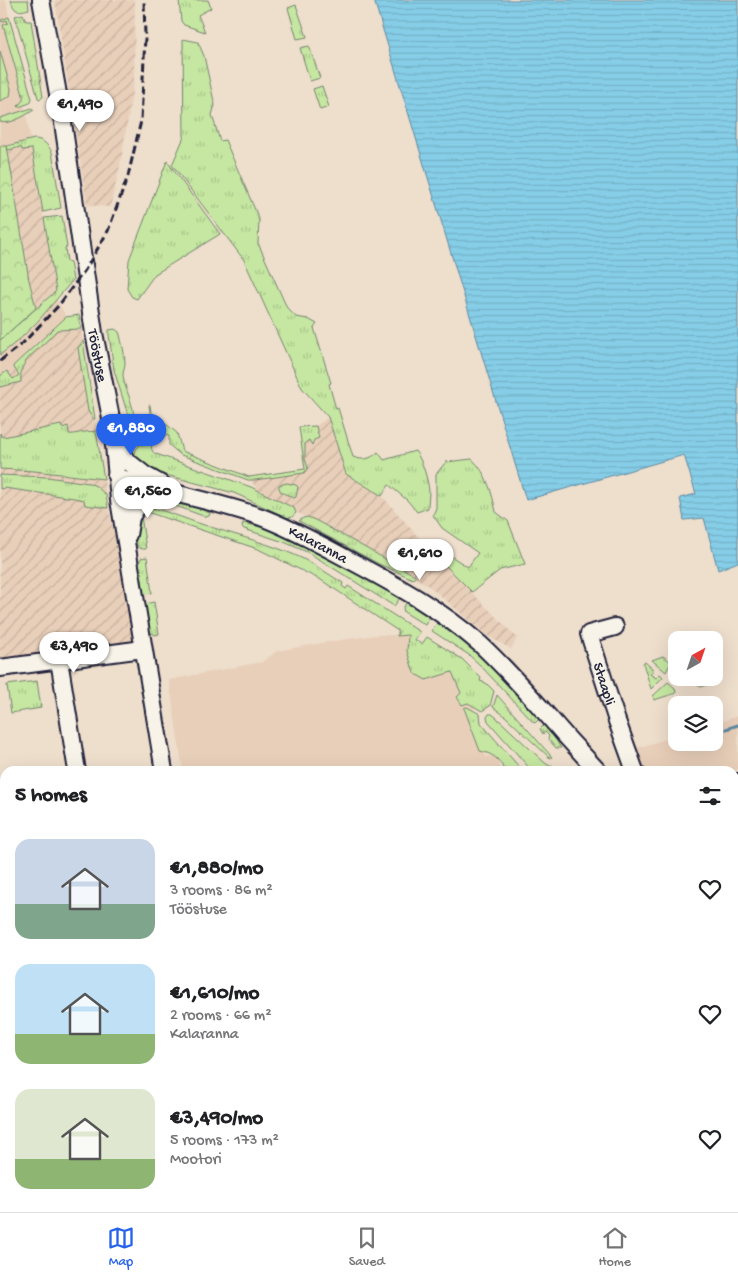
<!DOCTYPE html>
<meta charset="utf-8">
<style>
body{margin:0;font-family:"Gochi Hand",sans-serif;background:#f6f6f6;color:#202124;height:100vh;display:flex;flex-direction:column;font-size:19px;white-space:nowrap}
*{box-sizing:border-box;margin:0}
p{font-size:16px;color:#757577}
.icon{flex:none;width:28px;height:28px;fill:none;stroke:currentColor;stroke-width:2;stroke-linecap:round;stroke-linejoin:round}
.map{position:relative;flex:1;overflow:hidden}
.panel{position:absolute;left:0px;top:766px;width:739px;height:446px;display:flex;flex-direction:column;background:#fff;border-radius:15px 15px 0 0;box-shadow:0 5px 20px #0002}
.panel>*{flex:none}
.needle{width:32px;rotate:40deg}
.fabs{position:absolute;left:668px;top:631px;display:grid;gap:10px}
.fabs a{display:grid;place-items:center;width:55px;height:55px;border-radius:10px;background:#fff;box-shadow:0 5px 20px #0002;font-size:25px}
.price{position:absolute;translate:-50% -42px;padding:0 11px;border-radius:18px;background:#fff;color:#222;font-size:16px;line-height:32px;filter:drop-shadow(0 1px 2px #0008)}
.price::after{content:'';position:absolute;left:50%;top:30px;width:15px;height:11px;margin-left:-8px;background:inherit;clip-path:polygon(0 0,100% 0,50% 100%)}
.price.selected{background:#2563eb;color:#fff}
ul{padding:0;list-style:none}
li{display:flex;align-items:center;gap:15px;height:125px;padding:0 15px}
li span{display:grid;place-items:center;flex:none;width:140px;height:100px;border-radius:15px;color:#555}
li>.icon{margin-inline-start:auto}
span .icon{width:60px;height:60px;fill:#fffc;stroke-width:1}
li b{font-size:21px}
h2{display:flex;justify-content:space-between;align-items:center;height:60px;padding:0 15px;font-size:21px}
.tab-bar{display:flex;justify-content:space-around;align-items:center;height:70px;border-top:1px solid #e0e0e0;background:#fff;font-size:14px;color:#757577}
.tab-bar a{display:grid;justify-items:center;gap:2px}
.tab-bar .selected{color:#2563eb}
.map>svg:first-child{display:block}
</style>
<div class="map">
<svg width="738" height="1212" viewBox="0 0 738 1212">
<defs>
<pattern id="industrial-furrows" width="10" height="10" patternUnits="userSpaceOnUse" patternTransform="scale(1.25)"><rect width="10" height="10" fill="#e8cfb9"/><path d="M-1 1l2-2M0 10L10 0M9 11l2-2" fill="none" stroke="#c7b1a0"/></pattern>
<pattern id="grass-tufts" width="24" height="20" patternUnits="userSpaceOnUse" patternTransform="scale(1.25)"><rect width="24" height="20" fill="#c5e7a1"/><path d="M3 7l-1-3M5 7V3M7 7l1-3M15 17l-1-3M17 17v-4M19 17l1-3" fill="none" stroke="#a9c68c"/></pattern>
<pattern id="forest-crowns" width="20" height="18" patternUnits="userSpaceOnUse" patternTransform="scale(1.25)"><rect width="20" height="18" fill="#c5e7a1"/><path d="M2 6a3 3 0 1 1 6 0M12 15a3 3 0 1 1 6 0" fill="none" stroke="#a9c68c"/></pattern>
<pattern id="water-rules" width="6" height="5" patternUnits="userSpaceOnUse" patternTransform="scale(1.25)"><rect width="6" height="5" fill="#86cee7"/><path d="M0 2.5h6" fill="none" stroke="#73b1c7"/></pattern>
</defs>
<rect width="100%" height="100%" fill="#eedecc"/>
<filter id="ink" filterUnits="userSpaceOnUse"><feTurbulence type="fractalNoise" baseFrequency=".02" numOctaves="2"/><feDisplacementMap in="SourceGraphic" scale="10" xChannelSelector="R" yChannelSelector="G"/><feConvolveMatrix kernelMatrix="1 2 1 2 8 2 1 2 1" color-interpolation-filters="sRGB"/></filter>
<g filter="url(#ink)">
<path fill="#e8cfb9" d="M0 0H6L32 148 0 150Z
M56 291 57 300 66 317 11 368 0 376V340Z
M376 635H408L488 691 477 707 472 710 486 757 496 754 501 771H183L169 680 262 662 277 651 327 642Z
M738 716V769L731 771H641L634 749 676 736V742H714V724Z
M734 807 738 820V892L734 888Z
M734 956 738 960V1024L734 1020Z"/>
<path fill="url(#industrial-furrows)" d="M55 0H135L134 80 128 119 119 171 110 207 87 205Z
M21 147 22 150 32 148 56 291 36 308 29 280 8 150Z
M79 315 108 508 143 649 0 665V376L11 368 66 317Z
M328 417 346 474 382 496 428 548 517 638 511 649 488 636 430 587 408 573 258 491 249 477 305 469 299 427 316 426Z
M0 980H5V1208H186V1212H0Z"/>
<path fill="url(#grass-tufts)" stroke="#74846e" d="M11 0H28L29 9C18 12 14 12 11 0Z
M179 0H208L211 8 198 15 205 32 184 25 181 21Z
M296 5 307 37 297 39 288 8Z
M23 14 26 21H31L43 97 40 99 38 98 15 16Z
M9 17 32 99 30 103 19 107 18 106 23 100V95L3 25 8 23 7 20 2 22 1 20Z
M183 39 198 42 204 56 213 97 215 105 212 115 220 141 225 140 259 219 258 243 287 308 296 317 308 319 317 324 314 328 331 383 329 384 336 409 338 408 353 457C363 461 371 459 378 452L384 460 415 451C422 459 428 480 429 491 429 496 428 502 428 508L417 512 407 500 389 485 382 496 346 474 328 417 302 388 244 260 172 165 184 137Z
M309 46 320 78 310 81 300 48Z
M0 51 11 89 10 96 0 101Z
M322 86 329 107 320 110 313 89Z
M32 108 34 110C24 116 11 125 0 122V118Z
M34 139C43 139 48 145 52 152L61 208 43 212 32 149 22 150 21 147 8 150 7 146Z
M167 161 220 234 155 274 137 299 132 297 127 289 129 260Z
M62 216 67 247 65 248 67 261 70 262 73 280 38 321 20 339 0 355V340L56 291 44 218Z
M79 315 81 329 57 330C52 335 47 341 42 345 30 357 19 363 21 382L0 387V376L7 371 13 379 19 375 13 366 66 317Z
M115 329 119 332 120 335C122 344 125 354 125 363 125 367 123 371 123 375 124 391 141 414 130 428L127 412 114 370 109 335V330Z
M83 341 95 419H93L88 411 78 348Z
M149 405H150L151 412 177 433 182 451 249 477 305 469 299 427 316 426 319 438 314 440 312 445 309 440 305 443V459L308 468 304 473 255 480H248L181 455 169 445V436C159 432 149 442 152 450 153 453 156 454 159 455L251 487 294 508 296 513 291 518 286 517 234 493 158 473 146 467 135 456C135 446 138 450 140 443L139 438C154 428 151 421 149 405Z
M61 425 62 428 68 426 69 434C75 435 79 432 85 432 89 431 92 432 96 431L104 479 34 471 0 469V433V435L3 437Z
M472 459C487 473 492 493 496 512L508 521 525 564 500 570 472 592 428 548 429 542 468 567 478 553 442 528 433 515 436 508V474L446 462Z
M0 475 47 477 89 483 96 486 106 495 108 508 85 505 84 500 74 498 4 488 0 489Z
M287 483 296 485 298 487 296 497 294 498 281 492 279 488V485Z
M166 499 182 502 210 513 209 516 206 517 173 505 155 501Z
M148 507C171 512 192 522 214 528 242 537 270 544 297 556 313 563 328 574 343 583L342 586 346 589 348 586 420 632 415 640 422 644 427 637 462 659 481 678 480 681 486 683 494 691 490 706 482 711 468 703 462 705 457 697 461 693 452 672 426 680 414 673 407 651 408 635 397 636 398 631 321 580 258 549 147 512V509Z
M140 509 146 549C127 551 137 518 140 509Z
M308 517 317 521 416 576 413 579 379 564 299 521 303 518Z
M243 523 267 528 287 536 374 582 400 598 394 606 309 553 284 542 244 529 242 527Z
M147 557 152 593 144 594 139 563 141 558Z
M154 602 159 634 155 635 150 632 145 604Z
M407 602 430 616 425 625 404 612 403 608Z
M439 620C458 634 477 649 493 666 509 683 524 702 539 719L535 723 532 721 480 665 469 655 432 631Z
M663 656 671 662 666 672 652 660Z
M645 662 654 670 650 674 656 678 660 674 663 677 651 689 643 663Z
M689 678H710L711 683 701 687Z
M37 681 41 708 11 713 7 685Z
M668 682 675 688 676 693 654 700 653 696Z
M497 695 552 757 550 758 505 716 493 707Z
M467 707 480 714 481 723 520 768 504 771C501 759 491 753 480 751L464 708Z
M489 714H492L496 717 545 763 550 766 555 767 556 771H532L488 721 487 717Z
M544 725 551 732 561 748H556L548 739 549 736 545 732 543 734 540 729Z
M734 1020 738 1024V1212H716L713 1208H734Z
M252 1208H549L540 1212H261L259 1210 252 1209Z
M619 1208H701L694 1212H622Z"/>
<path fill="url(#forest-crowns)" stroke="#74846e" d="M0 146H7L29 280 36 308 0 340Z"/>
<path fill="url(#water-rules)" stroke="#5e89a2" d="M374 0H738V562L718 570 704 518 684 520 680 498 696 494 684 455 526 500Z"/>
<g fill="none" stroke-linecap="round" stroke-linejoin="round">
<path stroke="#5e89a2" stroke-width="3" d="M726 729 738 725"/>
<g stroke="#22223b" stroke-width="20">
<g id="minor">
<path id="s1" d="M41 0 62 116 94 333 112 423 119 500 164 771"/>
<path d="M116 442 126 460 145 475 161 484"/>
<path id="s2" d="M116 476C163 493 214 500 261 517 293 529 323 546 353 562 398 586 441 610 480 644 502 664 522 687 542 709 560 730 579 751 598 771"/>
<path d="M128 535 131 517 136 509 145 499 169 494"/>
<path id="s3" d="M615 627 589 634 617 721 635 771"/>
<path d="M59 660 77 771"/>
<path d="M0 668 143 649"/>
<path d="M734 783 738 782"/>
<path d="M734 917 738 922"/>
<path d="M231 1208V1212"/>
</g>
</g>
<use href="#minor" stroke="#f7f3e8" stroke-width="16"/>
<path stroke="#22223b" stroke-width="3" stroke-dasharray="8 4" stroke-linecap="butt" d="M0 361 24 342 59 305 85 270 108 231 128 176 141 121 145 37 144 0"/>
</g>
</g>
<g text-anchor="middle" stroke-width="5" stroke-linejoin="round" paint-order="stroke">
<g font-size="15" fill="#22223b" stroke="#f7f3e8">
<text dy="5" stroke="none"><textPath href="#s1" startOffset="360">Tööstuse</textPath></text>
<text dy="5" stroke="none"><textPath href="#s2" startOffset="214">Kalaranna</textPath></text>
<text dy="5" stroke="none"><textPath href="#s3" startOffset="79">Staapli</textPath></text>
</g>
</g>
</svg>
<div class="fabs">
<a><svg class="needle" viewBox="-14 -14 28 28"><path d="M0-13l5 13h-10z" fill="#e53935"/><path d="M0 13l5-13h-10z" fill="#757577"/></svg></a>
<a><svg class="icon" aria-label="layers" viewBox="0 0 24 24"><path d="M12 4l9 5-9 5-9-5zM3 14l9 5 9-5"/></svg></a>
</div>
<b class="price" style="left:80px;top:132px">€1,490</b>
<b class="price selected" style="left:131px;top:456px">€1,880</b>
<b class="price" style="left:148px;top:519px">€1,560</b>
<b class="price" style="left:420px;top:581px">€1,610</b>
<b class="price" style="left:74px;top:674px">€3,490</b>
<section class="panel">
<h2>5 homes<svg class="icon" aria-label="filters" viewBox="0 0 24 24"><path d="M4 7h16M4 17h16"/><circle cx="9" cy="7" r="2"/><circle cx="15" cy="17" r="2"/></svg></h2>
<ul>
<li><span style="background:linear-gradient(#c9d6e8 65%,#7fa58c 0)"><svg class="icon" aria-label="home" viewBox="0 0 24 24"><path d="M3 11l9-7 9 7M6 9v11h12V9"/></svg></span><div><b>€1,880/mo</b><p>3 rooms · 86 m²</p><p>Tööstuse</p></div><svg class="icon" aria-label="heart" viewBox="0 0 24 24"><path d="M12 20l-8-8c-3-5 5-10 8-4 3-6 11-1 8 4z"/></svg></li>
<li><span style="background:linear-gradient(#bfe0f5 70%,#8fb573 0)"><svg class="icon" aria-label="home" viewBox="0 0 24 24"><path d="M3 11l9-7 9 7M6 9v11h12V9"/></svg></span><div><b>€1,610/mo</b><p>2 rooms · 66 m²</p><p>Kalaranna</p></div><svg class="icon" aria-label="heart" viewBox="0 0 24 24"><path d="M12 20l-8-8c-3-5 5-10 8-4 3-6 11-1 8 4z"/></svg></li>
<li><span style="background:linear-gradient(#dfe7d0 70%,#8fb573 0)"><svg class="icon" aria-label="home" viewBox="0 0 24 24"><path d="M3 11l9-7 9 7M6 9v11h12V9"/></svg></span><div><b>€3,490/mo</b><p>5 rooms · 173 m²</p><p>Mootori</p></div><svg class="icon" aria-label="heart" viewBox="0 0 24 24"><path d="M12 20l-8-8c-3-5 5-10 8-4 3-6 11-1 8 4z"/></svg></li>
</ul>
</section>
</div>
<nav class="tab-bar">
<a class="selected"><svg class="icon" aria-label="map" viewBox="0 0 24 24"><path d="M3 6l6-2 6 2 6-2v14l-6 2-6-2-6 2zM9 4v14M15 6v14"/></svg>Map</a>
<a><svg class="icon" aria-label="saved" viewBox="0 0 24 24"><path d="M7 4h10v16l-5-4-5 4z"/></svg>Saved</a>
<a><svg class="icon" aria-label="home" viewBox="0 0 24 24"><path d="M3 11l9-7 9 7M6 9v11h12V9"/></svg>Home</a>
</nav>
